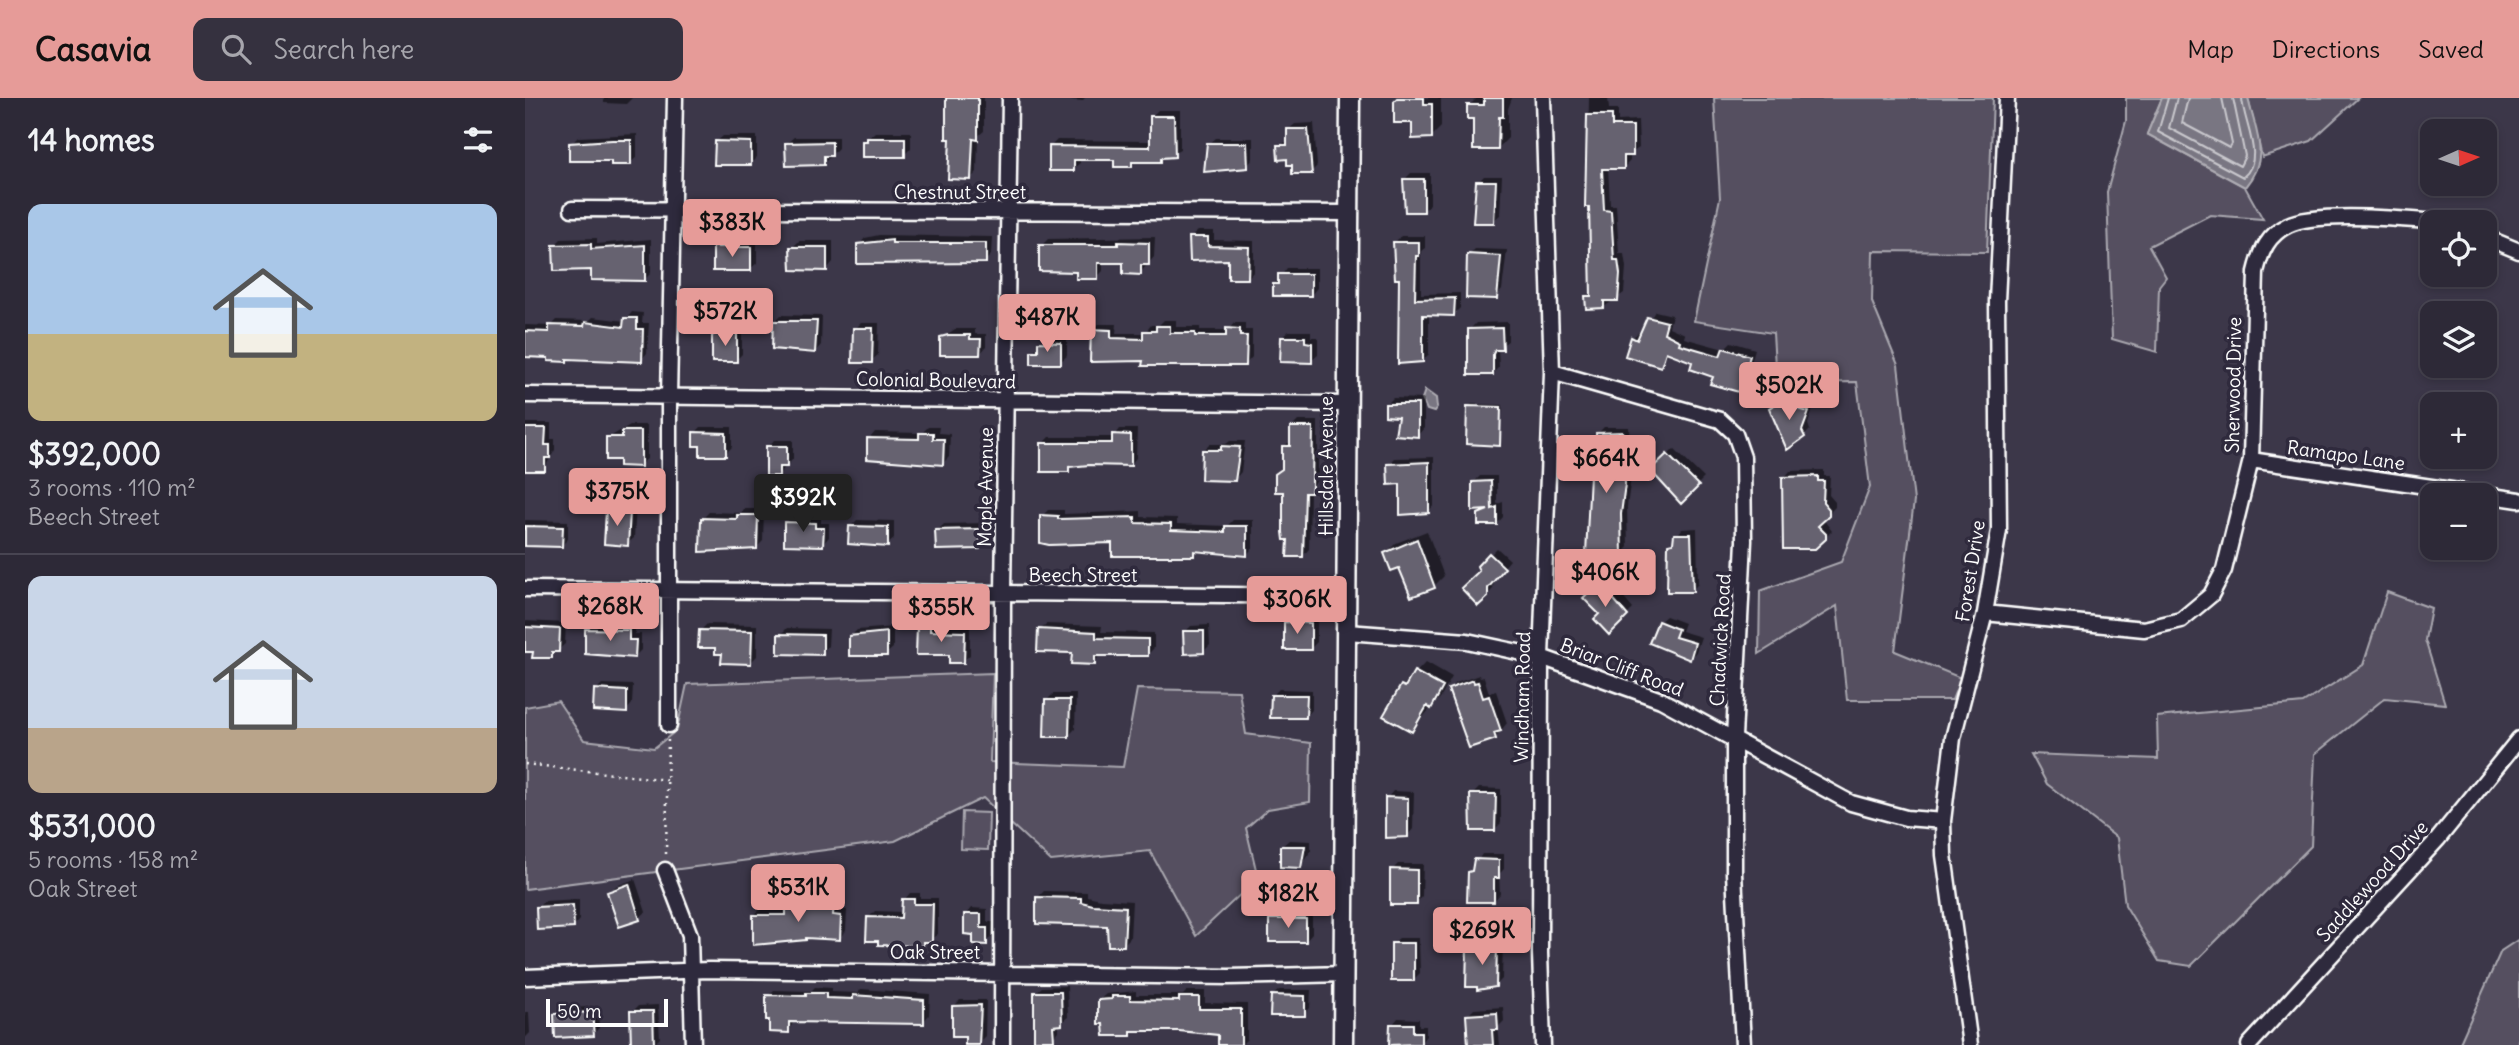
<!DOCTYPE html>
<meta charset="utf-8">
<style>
body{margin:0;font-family:Delius,sans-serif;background:#35313f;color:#f1f3f6;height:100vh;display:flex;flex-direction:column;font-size:26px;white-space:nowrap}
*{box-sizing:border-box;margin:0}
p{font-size:23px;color:#a7a6ad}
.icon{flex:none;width:38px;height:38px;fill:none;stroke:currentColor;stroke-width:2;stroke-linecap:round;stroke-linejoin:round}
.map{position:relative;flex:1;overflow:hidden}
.drawer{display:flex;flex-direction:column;background:#2d2937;width:525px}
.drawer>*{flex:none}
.needle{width:46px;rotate:87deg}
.fabs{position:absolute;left:1895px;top:21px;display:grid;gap:14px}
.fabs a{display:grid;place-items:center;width:77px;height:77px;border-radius:14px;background:#2d2937;box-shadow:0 4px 10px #0003,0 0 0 2px #484552;font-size:35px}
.scale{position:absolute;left:21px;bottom:18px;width:122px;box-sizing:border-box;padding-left:7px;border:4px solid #fff;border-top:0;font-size:19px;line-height:24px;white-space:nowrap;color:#fff;-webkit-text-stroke:5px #2f2a3d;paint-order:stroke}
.price{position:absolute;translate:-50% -60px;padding:0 16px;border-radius:7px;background:#e69b98;color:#111;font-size:23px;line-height:46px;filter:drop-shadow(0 2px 4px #0008)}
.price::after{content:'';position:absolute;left:50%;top:42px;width:21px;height:16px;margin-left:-10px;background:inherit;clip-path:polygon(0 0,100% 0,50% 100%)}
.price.active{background:#222;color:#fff}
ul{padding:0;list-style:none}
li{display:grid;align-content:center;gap:14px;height:371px;padding:0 28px}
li+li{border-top:2px solid #484552}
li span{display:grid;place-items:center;height:217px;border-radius:14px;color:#555}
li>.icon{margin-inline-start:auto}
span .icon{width:126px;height:126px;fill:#fffc;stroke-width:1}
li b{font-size:30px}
h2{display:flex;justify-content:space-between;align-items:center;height:84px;padding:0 28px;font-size:30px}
header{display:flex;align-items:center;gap:42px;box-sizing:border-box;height:98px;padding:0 35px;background:#e69b98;color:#111}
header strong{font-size:33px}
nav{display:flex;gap:38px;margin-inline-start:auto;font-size:24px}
.search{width:490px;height:63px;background:#35313f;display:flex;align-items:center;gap:18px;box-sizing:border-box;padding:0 24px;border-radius:14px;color:#a7a6ad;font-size:26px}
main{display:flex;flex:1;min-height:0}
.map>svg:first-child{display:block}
</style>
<header>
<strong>Casavia</strong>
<div class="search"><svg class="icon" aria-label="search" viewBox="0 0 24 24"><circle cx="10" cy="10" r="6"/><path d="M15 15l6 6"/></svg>Search here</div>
<nav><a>Map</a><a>Directions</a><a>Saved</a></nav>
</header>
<main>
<section class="drawer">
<h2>14 homes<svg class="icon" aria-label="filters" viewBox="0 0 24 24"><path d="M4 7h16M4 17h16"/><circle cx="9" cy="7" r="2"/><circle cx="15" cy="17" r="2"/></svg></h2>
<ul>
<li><span style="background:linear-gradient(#a9c7e8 60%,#c2b280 0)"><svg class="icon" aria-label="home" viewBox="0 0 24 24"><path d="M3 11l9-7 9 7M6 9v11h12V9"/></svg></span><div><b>$392,000</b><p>3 rooms · 110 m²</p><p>Beech Street</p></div></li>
<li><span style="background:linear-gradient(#c9d6e8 70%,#b9a48a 0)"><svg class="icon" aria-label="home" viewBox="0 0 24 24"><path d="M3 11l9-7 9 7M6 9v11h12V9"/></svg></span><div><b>$531,000</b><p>5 rooms · 158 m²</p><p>Oak Street</p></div></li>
</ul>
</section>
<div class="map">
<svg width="1994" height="947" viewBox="0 0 1994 947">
<rect width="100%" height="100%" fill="#3c3749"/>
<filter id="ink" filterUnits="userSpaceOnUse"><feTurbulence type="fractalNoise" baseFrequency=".0143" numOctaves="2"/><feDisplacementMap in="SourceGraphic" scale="14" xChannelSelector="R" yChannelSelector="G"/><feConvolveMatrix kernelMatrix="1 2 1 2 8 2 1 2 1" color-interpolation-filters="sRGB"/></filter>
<g filter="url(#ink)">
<path fill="#555060" stroke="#aaa8b0" stroke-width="2" d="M1189 0H1468L1462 154 1348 153 1347 204 1373 267 1389 403 1370 553 1436 580 1427 602H1322L1312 508 1234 556 1235 493 1316 464 1345 389 1332 284 1251 285 1248 235 1169 223 1195 100Z
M1601 0H1637L1622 36 1720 89 1738 121 1685 117 1624 148 1641 179 1634 188 1632 254 1587 241 1582 94 1601 23Z
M1723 0H1833L1786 43 1737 59Z
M1862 494 1906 510 1900 542 1920 606 1860 600 1790 656 1786 748 1666 868 1634 863 1600 807 1592 740 1522 686 1506 656 1633 661 1632 619 1778 605 1838 567Z
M468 575 465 664 598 669 612 591 714 593 721 636 786 645 785 704 743 711 721 730 733 780 671 838 625 753 526 763 458 700 370 743 0 791V609L33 603 59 642 129 650 152 632 162 586Z
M437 714 464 715 463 752 436 751Z
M1994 841V947H1934L1976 853Z"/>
<path fill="#797682" stroke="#afadb4" stroke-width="2" d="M1637 0H1723C1731 36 1746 58 1720 89L1622 36Z
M900 292 911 300 912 310 909 314 902 312 897 301Z"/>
<path fill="#0007" d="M79 0H107L101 6 79 5Z
M421 0H459V33L453 38 452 74 446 80 427 39Z
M529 0H560L557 3Z
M874 0H916V29L906 39 889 23Z
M952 0H987L983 11V40L973 50 944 8Z
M1064 0H1083L1084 11H1093V23L1113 22 1114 50 1105 56V63L1099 69H1083L1085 107H1091L1094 156H1099L1101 169 1099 195 1079 209 1062 199 1068 193 1066 107H1062Z
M633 12H655V51L635 62H611L607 67 590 60H555V65L548 71 526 48 532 42 626 43V19Z
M789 25 792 68 786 74 769 65 754 48 764 42 763 32 770 26Z
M350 34H386V50L379 57 338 44Z
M112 36V59L105 65 46 46 53 39Z
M198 38H232V59L225 66 191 44Z
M269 39H313V50L298 66 262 45Z
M691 40H728V61L722 68 684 46Z
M886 75H905V106L898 113 879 82Z
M959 78H977L975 117 968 123 953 84Z
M673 133H689V142L729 143V173L723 180 705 160 666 139Z
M354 137 467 139 466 157 460 163 334 147 340 140Z
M876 138H900V150L896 153V196L935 195V210L928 217 904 216V256L897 263 875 179 870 144Z
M630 139 629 159 615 175 600 164 578 163V173L572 179 552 172 516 148 523 141Z
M72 140V146L126 141V175L120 181 68 171 30 147 36 141Z
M196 143H232V165L225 171 190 150Z
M274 143H308V164L302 171 267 150Z
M950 151 982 152 977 192 971 199 944 157Z
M762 170H792V190L786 197 750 186Z
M1130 213 1147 217 1144 229 1160 236 1159 240 1199 251 1206 244 1230 251 1220 285 1214 292 1169 263 1144 254 1135 267 1107 240 1114 234 1117 235Z
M107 214 118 215 117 225H124L122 255 116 262 25 261V259L0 257V227L26 228 32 222 64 223 68 219 100 223Z
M256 217 297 218 296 247 290 254 250 223Z
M639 222H651V229H675V232H703L709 225H720V232H727V259L721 266 619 261 567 232 574 226H592L591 235H620L626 227H634Z
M983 224V243L973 250 974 269 968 275 944 232 951 225Z
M336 225H354L353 257 346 263 330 231Z
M217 230V256L211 262 189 239 195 232Z
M430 231H450V236H461V249L455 256 417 240Z
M764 233H786V239H793V257L786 263 757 239Z
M521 239H542V258L535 264 508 254Z
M1270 294 1275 304 1289 308 1283 326 1285 332 1279 338 1246 311Z
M868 300 899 301V330L893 337 862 306Z
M947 306 978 307 974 346 944 308Z
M773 323H793V381L785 393 784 451 778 458 759 370 758 349 767 342V329Z
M0 325H26V341H30V352L19 371 0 370Z
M105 327H122V361L115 367 96 361 83 340Z
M176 329H207V349L200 356 177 346 170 335Z
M403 329H414L413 335 425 336 424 359 418 365 344 341 350 334 397 335Z
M1079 329H1104L1106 379 1102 409 1103 449 1097 455 1067 377 1064 359 1073 353V335Z
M595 331H612L611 360 605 367 563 365 548 367 543 372 517 346 524 339H589Z
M249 342H268V361L253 377 243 349Z
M705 343H720L716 374 710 381 679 352 685 346H701Z
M1149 351 1179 380 1156 403 1128 372Z
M909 359V407L903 414 864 366 870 360Z
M1299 372V378H1305L1304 397 1310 404V409L1298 421 1307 433 1290 449 1259 380 1265 373Z
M955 378H972V406L978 404V419L972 426 955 417 961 411 949 384Z
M89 406 111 408 109 440 102 446 83 413Z
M220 411H239L238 443 232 449 178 420 184 414 216 415Z
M523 412H539V416L616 413V419L652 420V426L702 428 708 422H728V450L722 456 673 452 668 456 588 443 517 418Z
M267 419H296V425H304V439L298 446 260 425Z
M0 422 43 423V441L37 447 0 446Z
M332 422 369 423V441L362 447H336L325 429Z
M460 425 461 443 454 450 412 433 419 426Z
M1172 430 1173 486 1167 492 1145 447 1157 431Z
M902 433 919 478 909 488 861 455 871 445Z
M972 450 985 462 969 481 968 491 953 506 954 468Z
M1081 479 1108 511 1084 535 1077 516 1060 500Z
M1141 518 1159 525 1156 533 1176 539 1171 554 1165 560 1134 524Z
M767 519H792V544L786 550 761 525Z
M400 522H411V527L445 528V557L438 563 426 555 393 529Z
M0 523 41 525 40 546 26 558 0 552Z
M68 526H110V536H116V552L110 558 62 532Z
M182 526 232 527V558L225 565 199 554 176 532Z
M521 526 577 528 576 534 629 535V550L622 557 576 556 569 565 515 532Z
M684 527 685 547 678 554 660 534 666 528Z
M368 529V550L361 556 326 538 332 532Z
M262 530 304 531 303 548 297 555 255 537Z
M901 564 927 579 916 599 886 632 877 589Z
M954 577 955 580 959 579 964 595 971 593 982 625 970 640 925 591 931 585Z
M77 586 108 587 107 606 101 613 71 592Z
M754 591 787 592V612L781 618 747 598Z
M528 596H551L550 631 544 637 522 602Z
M954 690 976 691V725L970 731 947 697Z
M868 693 889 694 888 731 882 738 862 700Z
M764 742 786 743V753L775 768 757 748Z
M957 756H979V771L974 776 975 796 969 803 945 775Z
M873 766H898L897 798 891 805 867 772Z
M110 781 121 814 114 820 84 794 91 788Z
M519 793 562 794V798L576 801 607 803 605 840 598 847 584 826 512 800Z
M385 795H395V800H413V836L398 847 344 819 350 813 378 814 379 802Z
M270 799H315L314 811 322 812 321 833 314 840 283 838 281 841 229 817 236 811H263V806Z
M54 801V822L48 829 13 809 19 803Z
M447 810 462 811V824H468L467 838 461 845 450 835 441 817Z
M752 815H787V836L781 843 746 821Z
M874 840H894L895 875 888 882 867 846Z
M950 842H978L977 881 970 888 944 849Z
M542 888 543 919 534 926V933L528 940 510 895 517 889Z
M290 889 307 890V894L333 895 336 891 405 896 404 917 398 924 270 922 263 933 243 898 249 892 286 893Z
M754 892H786L785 910 779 917 747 898Z
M611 893V897H658L662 893H680V905L722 906V941L716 947H695V935L610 931 605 936 574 902 581 896Z
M435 902H461L460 938 453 945 441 937 428 909Z
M133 907 135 940 128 947H108L107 914 113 908Z
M73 908 74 930 68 936 30 917 37 911Z
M978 909 979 923 973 929 975 947H944L943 917 949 911Z
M0 914H4L5 935 0 940Z
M873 920 894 921V928H901V938L894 947H866L867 927Z"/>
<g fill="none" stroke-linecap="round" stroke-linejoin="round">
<path stroke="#c9c8cd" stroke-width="2" d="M1643 0 1633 34 1718 79C1741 61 1718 24 1717 0
M1652 0 1644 30 1715 68 1720 58 1708 0
M1663 0 1657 25 1704 50 1707 46 1697 0"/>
</g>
<path fill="#666270" stroke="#fff" stroke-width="2" d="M421 0H453V42L448 41 446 82 423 81 425 41H421Z
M872 0H899V6H907V40L887 41V25H869V3Z
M959 0H978V19H974L973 52H948V21H942V7H959Z
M1062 17H1087V28H1108V58H1099V71H1077L1079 112 1086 113 1089 162H1093L1095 176 1093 203H1079V210L1061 211 1060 198H1066L1064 109H1060Z
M625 18H649L650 59 636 60V64H607V69H589V62H549V73H524V48L625 49Z
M762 31H783L787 76H767V67H762V61L753 62 752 47H762Z
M342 40H380V59H337V43H342Z
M87 42H106V67H86V63H44V45Z
M190 43 226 44V67H189Z
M307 44V58H299V67L261 68 260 45Z
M682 45H722L723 70 679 74Z
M878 81H899V114H880Z
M951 83H971L969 125H948Z
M664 139H683V148L724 149 723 181H703V162L665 163Z
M367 142V145H461V165L332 166V146Z
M593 144 624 145V167H616V177L598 176V165H573V181H551V174L514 173V147H593Z
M868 144H894V158H891L890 201 930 200 929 218 898 217V264L873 266 874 181H870Z
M66 146V151L120 147V183L66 182V172L29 173 28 147Z
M188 149H226V173H188Z
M265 149H302V173L266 172Z
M942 156 976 158 972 201 941 200Z
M753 176H786V198H748V186H753Z
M1122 219 1142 224 1139 235 1155 243 1154 246 1195 258 1198 250 1225 258 1214 294 1185 286 1188 279 1165 271 1167 264 1141 254 1136 269 1100 258 1106 239 1112 242Z
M99 220H112V231H118L117 264 42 261V264L23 263V260L0 259V233L24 234V227L59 228 60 224 98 229Z
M248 223H292L290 255 247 251Z
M631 228H645V235H670V238H701V230L715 231V238H722L721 268H617L618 263 565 264 566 231 586 232V240L618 241V233H631Z
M328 230H348L347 265H327Z
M977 230 978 252H970L968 256V277H943V231Z
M191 235H212V264H187V238Z
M423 237H445V241H456L455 257H415V239Z
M756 239H780V244L787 245V265L755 264Z
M513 244 536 245V266H506V253H513Z
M1263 299 1269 310 1284 314 1277 333 1280 339 1262 352 1244 310Z
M860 306H893V339L870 337 873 319 860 318Z
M942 308 976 309 975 348 941 346Z
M765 329H788L787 388 786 395H780L778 459H762L763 442H759L758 434V394H750V376L757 371V348H765Z
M0 330H21L20 347H25V360H20V373H0Z
M97 333H116V369L94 368V362H81V339H97Z
M168 334 201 335V358H175V348H168Z
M1098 334 1100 386 1096 416 1097 457 1061 456 1065 377 1062 359 1071 358V335Z
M394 335H408V341H419L418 367 342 361V340L394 341Z
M587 336 606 337V368L564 367 544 369V374H516V345H587Z
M241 348H262V369H254V378H241Z
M696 348 715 349 710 383 676 382 677 352H696Z
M1142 356 1174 388 1156 406 1125 372Z
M904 364V415L875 417V386L863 387 862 366Z
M1293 378V383H1299L1298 404 1304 411V418L1293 428 1301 436V441L1290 451H1258L1257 379Z
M966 383 967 411 972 409V427H953V416L963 412 947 413V384Z
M81 412 105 414 103 448 79 446Z
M212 417H233L232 451 175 454 176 420 212 421Z
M515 417 533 418V421L610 419V425L646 426V432L700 434V428H722V458L669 453V458H587V445L524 447 515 445Z
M259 424 290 425V430H299L298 448 259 447Z
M0 428 38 429 37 449 0 448Z
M324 428 363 429V449L323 446Z
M455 431V451L411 452 410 432Z
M1149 436H1166L1168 494H1142L1143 446 1148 445Z
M892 441 910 490 886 499 874 470 866 473 859 455Z
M964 455 980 470 963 490V499L953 508 936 490 954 473 952 468Z
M1074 484 1103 518 1084 537 1069 521 1074 516 1058 500Z
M1133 523 1153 531 1150 539 1170 545 1165 562 1124 545Z
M759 524 786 525V552H759Z
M392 528H405V533L440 534 439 565H424V557H391Z
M0 529 35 531 34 554H27V560H7L8 554H0Z
M60 531 104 532V542H111L110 560 60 556Z
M513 531 571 534V540L623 541V558H570V567L546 566 547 555 512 554Z
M174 532 227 533 226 566 196 565 197 556H190V550H173Z
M658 533H679V555L659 556Z
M362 534V558H324V538Z
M253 536 298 537V557L253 556Z
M889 573 918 589 906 611 902 608 887 634 858 618 876 587 880 589Z
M948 582 949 585 953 584 958 600 964 598 976 633 969 635 971 641 944 650 923 591Z
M69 591 102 593V615L68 613Z
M746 597H782L781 620H745Z
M520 602H545L544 639H519Z
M945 696H971L970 733H946Z
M860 699 883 700V739L860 740Z
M755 748H780L776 770 755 769Z
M949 761 974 762V780H969V804H942L943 774 947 773Z
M865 771 892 772V807H865Z
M104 786 115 822 94 829 82 794Z
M511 799 556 800V804L568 807 601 809 599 848H583L582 828 511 826Z
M377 801H389V806H408L407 844H398V848L353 847V843H341L342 819 376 820Z
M261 805H309L308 817 316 818 315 842 281 840V842L228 847V817H261Z
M48 807 49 830 12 832 11 809Z
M439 816H456V830H462V847L448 846V837L439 836Z
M744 821H781V844H744Z
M866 845H889V883H866Z
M942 848H972L971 889 952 892V889H941Z
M509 894H536L537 927 528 928 529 942H509Z
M281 895H301V900L328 901V897L399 902V926L264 924V935L244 934V922H241V897L281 898Z
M746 897 780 898V918H745Z
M587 898H605V902L654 903V899H674V911H716V947H693V937L654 933H606V938H579L578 926H573V902L587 901Z
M456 907 454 947H440V939H427V908Z
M105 913H128L129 947H106Z
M67 914 69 938 30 940 29 916Z
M972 915 973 932H967L968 947H943L941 917Z
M865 926H888V934H896V946L864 947Z"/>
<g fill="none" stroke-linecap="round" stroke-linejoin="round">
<g stroke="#fff" stroke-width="19">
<path id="minor" d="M47 111 823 115
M1960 139 1994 153
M1027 274 1195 322 1210 336 1218 359 1219 443 1209 639V775L1218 947
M0 297 822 306
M1726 362 1994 402
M0 491 822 498
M1460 515 1619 531 1656 522 1686 497 1699 472 1726 362 1731 174C1736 153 1743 137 1763 127 1790 113 1880 121 1913 124
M822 534 942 543 1016 559 1136 602 1326 705 1381 720 1418 723
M144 627V299L150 0
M140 772 165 837 168 947
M0 879 184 872 704 879 819 876
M477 947 478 495 485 0
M1018 947 1015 855 1016 559 1027 274 1018 0
M1445 947 1419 757 1418 723 1428 640 1460 515 1474 432 1472 203 1482 0
M1724 947 1913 741 1994 641"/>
</g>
<g stroke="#fff" stroke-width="23">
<path id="tertiary" d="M818 947 825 0"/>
</g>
<path stroke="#fff" stroke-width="2.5" stroke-dasharray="2 5" stroke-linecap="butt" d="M0 666 142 682
M141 756 143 640"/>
<use href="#minor" stroke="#2f2a3d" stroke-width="14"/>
<use href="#tertiary" stroke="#2f2a3d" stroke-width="18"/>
</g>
</g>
<g text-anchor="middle" stroke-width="7" stroke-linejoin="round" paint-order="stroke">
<g font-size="19" fill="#fff" stroke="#2f2a3d">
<text x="435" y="101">Chestnut Street</text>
<text transform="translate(411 282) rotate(1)" y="7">Colonial Boulevard</text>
<text transform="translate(1708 287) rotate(-89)" y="7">Sherwood Drive</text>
<text transform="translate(1821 357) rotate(8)" y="7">Ramapo Lane</text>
<text transform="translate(801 368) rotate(-90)" y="7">Hillsdale Avenue</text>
<text transform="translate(460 389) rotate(-89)" y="7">Maple Avenue</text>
<text transform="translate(1445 473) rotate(-81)" y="7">Forest Drive</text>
<text x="558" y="484">Beech Street</text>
<text transform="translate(1195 542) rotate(-87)" y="7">Chadwick Road</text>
<text transform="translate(1097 569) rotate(21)" y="7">Briar Cliff Road</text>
<text transform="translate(997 599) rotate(-89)" y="7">Windham Road</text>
<text transform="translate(1847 783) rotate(-48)" y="7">Saddlewood Drive</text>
<text x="410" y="861">Oak Street</text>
</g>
</g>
</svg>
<div class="fabs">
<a><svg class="needle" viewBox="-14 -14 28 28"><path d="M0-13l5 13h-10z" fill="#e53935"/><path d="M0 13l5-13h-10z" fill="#a7a6ad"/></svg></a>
<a><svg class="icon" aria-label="locate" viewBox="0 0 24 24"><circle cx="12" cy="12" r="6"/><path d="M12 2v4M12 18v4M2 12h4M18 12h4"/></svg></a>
<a><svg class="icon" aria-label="layers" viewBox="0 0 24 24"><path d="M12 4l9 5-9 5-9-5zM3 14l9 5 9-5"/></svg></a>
<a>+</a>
<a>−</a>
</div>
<div class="scale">50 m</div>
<b class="price" style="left:207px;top:161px">$383K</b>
<b class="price" style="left:200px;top:250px">$572K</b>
<b class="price" style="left:522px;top:256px">$487K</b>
<b class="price" style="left:1264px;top:324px">$502K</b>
<b class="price" style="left:1081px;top:397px">$664K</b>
<b class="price" style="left:92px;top:430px">$375K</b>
<b class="price active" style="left:278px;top:436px">$392K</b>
<b class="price" style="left:1080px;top:511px">$406K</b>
<b class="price" style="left:772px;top:538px">$306K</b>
<b class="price" style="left:85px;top:545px">$268K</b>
<b class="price" style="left:416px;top:546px">$355K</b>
<b class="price" style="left:273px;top:826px">$531K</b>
<b class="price" style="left:763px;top:832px">$182K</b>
<b class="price" style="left:957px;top:869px">$269K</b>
</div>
</main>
